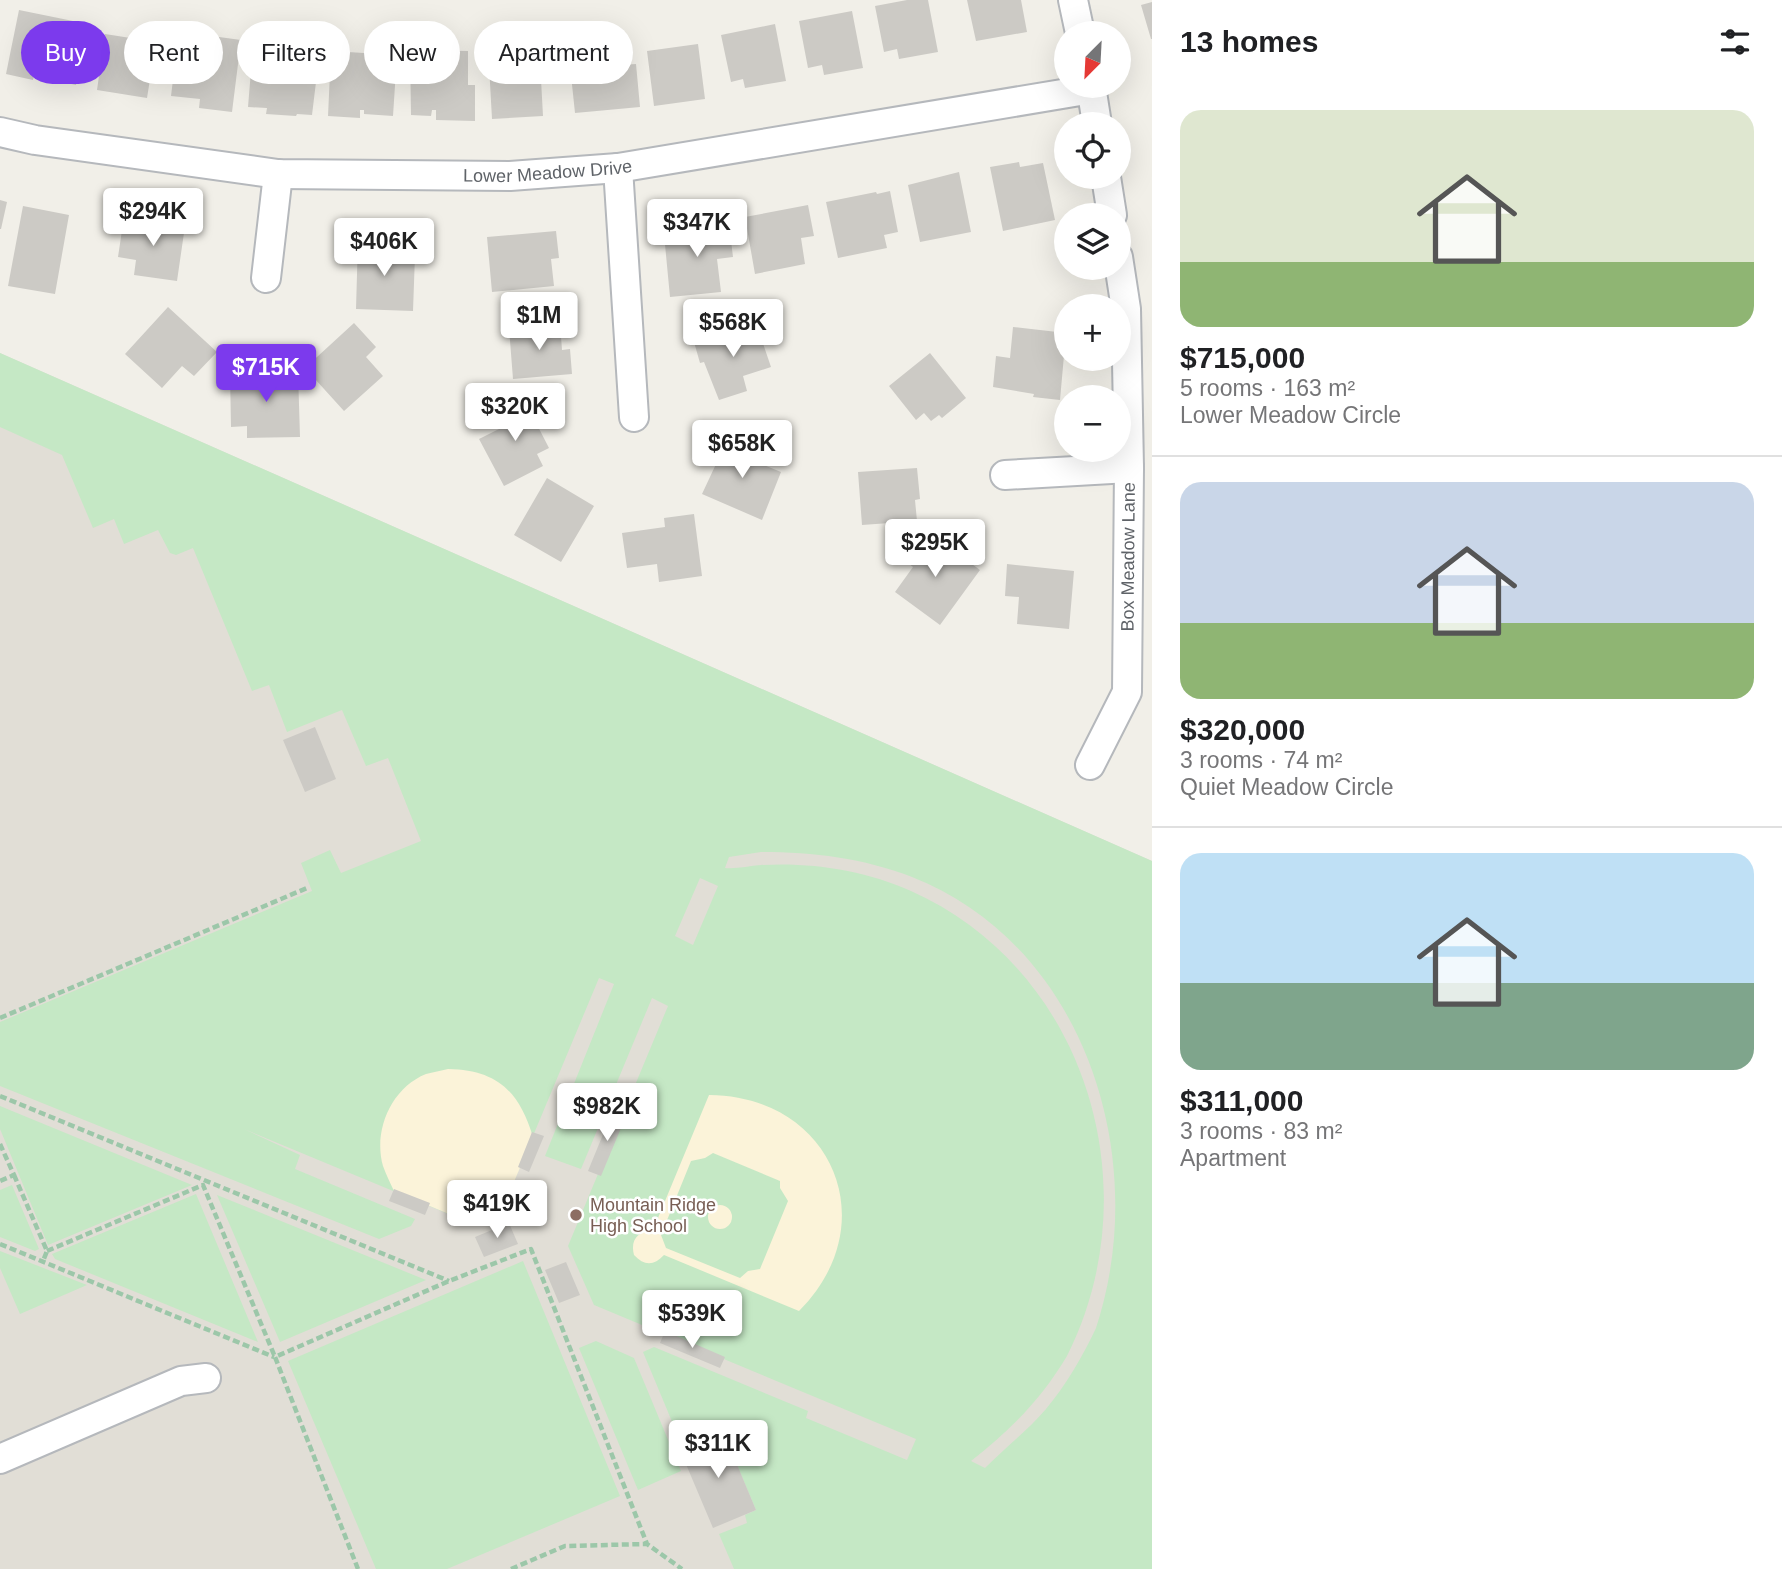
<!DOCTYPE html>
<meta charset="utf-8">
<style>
body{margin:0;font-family:Helvetica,sans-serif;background:#f6f6f6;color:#202124;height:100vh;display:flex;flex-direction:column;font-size:26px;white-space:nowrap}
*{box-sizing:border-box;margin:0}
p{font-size:23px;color:#757577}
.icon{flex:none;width:38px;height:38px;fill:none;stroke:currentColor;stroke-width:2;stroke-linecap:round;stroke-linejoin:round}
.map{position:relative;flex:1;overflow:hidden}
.side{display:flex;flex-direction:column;background:#fff;width:630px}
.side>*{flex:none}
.guide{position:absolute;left:21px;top:21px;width:665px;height:63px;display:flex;gap:14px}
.needle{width:46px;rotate:204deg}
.buttons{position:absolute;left:1054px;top:21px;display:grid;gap:14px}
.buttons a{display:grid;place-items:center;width:77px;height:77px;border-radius:50%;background:#fff;box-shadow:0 7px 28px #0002;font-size:35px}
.price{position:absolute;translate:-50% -60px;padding:0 16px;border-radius:7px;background:#fff;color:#222;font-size:23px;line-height:46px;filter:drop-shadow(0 2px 4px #0008)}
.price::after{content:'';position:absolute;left:50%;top:42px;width:21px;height:16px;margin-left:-10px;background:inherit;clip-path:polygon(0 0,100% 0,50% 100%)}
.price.selected{background:#7c3aed;color:#fff}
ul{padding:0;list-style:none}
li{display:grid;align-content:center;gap:14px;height:371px;padding:0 28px}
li+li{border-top:2px solid #e0e0e0}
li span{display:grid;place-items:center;height:217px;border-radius:21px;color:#555}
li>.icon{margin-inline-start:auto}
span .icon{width:126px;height:126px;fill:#fffc;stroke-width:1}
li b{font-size:30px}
h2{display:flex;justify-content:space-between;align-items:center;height:84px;padding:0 28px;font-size:30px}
.pill{padding:0 24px;border-radius:32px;background:#fff;box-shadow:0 7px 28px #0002;font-size:24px;line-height:63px}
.pill.selected{background:#7c3aed;color:#fff}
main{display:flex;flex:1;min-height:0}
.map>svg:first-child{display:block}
</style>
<main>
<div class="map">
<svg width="1152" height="1569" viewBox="0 0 1152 1569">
<rect width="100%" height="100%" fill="#f1efe8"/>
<path fill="#e1ded6" d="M0 353 1152 861V1569H0Z"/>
<path fill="#c5e8c5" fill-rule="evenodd" d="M0 353 1152 861V1569H734L719 1534 747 1523 745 1515 756 1510 723 1432 683 1448 643 1352 654 1347 808 1411 806 1418 907 1460 916 1439 594 1305 568 1246 668 1006 652 998 581 1169 545 1156 614 984 599 978 500 1215 475 1225 244 1129 300 1155 295 1169 415 1219 411 1226 379 1239 0 1086V1022L312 891 301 863 330 850 341 873 421 841 388 758 366 766 342 710 287 732 269 685 252 691 193 548 176 555 170 553 158 530 124 544 114 519 93 528 62 455 0 427ZM761 852C813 852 863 858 912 877 1085 945 1152 1158 1096 1328 1083 1356 1066 1385 1046 1409 1028 1430 1005 1448 985 1468L971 1461C1010 1431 1042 1398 1067 1356 1152 1187 1086 969 911 891 865 870 811 862 761 865 749 866 736 869 725 868L729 857ZM700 878 718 886 693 945 675 936Z
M0 1106 192 1185 48 1245 0 1129Z
M12 1185 39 1249 35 1251 0 1237V1190Z
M196 1194 258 1342 55 1259 52 1254Z
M217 1195 426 1280 280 1342Z
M0 1251 87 1285 20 1314 0 1268Z
M523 1261 620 1496 447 1569H376L288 1361Z
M596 1341 634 1358 681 1471 638 1490 579 1348Z"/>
<path fill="#fbf3d9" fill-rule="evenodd" d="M448 1069C497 1070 519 1091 533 1137L500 1215 475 1225 394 1191C390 1183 386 1174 383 1166 373 1131 391 1088 426 1074 433 1072 441 1071 448 1069Z
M709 1095C833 1096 886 1224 799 1311L664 1255C654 1266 644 1266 634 1255 630 1240 638 1231 653 1230ZM713 1153 780 1181V1188L788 1201 760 1269 748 1271 740 1278 666 1248 661 1235 691 1161 705 1158Z
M708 1217a12 12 0 1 1 24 0a12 12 0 1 1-24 0Z"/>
<path fill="#cccac5" d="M907 0H928L938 52 899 59 897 49 884 52 875 6Z
M967 0H1021L1027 32 976 41Z
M1152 2V39H1151L1141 5Z
M19 10 73 21 68 49 83 52 76 85 34 76 33 80 6 74Z
M852 11 863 68 824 75 822 65 808 68 799 21Z
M775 24 786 81 745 88 743 79 731 82 721 35Z
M105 34 156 42 147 98 97 90Z
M219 37 241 40 232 112 199 108 200 99 171 96 178 39 219 44Z
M698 44 705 99 654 106 647 51Z
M253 46 302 51 299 81 316 82 312 115 297 114 296 116 266 114 267 108 248 107Z
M410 50 468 51V85H475V121L436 120V110H432L431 116 411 115Z
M331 51 397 55 393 116 364 114V110H360V118L328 116Z
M619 51 620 65 636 64 640 107 575 113 569 56Z
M540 61 543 116 492 119 489 65Z
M1019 162 1020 167 1043 163 1055 220 1003 231 990 167Z
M959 172 971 232 920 242 908 185Z
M890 191 898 232 884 235 887 248 838 258 826 202 876 192 877 194Z
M0 200 7 202 1 229H0Z
M808 205 814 236 801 238 805 264 755 274 745 217Z
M23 206 69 215 55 294 8 286Z
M124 217 185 226 177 281 134 275 136 260 118 257Z
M713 223 714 226 729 224 733 257 717 259 721 292 670 297 664 234 685 232V226Z
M556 231 559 258 551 259 554 286 492 292 487 237Z
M358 240 387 241V254L415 255 413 311 356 309Z
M168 307 217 352 194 376 182 366 162 388 125 354Z
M354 323 376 347 366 357 383 376 344 411 305 368Z
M560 323 562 350 570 349 572 374 513 379 509 328Z
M756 323 771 367 743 376 747 391 719 400 704 362 700 363 694 342Z
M1013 327 1066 333 1060 400 1033 397 1034 394 993 387 996 356 1010 358Z
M930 353 966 398 942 418 939 415 931 421 924 413 916 420 889 386Z
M298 372 300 437 247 438V426L231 427 230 373Z
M527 397 536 415 533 417 549 448 537 454 543 466 504 486 479 439 503 427 496 413Z
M734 436 761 447 754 461 781 472 762 520 702 494 724 447 728 449Z
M917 468 920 499 915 500 917 521 862 525 858 472Z
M547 478 594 506 561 562 514 535Z
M694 514 702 576 659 582 657 564 627 568 622 533 665 527 664 518Z
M921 535 955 556 957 553 980 570 940 625 895 592 913 567 903 559Z
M1007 564 1074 571 1069 629 1017 624 1019 597 1005 596Z
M315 727 336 779 305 792 283 740Z
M613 1110 626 1116 601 1176 588 1171Z
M532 1132 544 1136 529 1172 518 1167Z
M394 1189 430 1203 425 1215 389 1201Z
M509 1223 518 1244 484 1257 475 1237Z
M566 1262 580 1295 559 1303 545 1270Z
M665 1331 725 1357 720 1368 660 1343Z
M723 1431 756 1510 713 1528 680 1450Z"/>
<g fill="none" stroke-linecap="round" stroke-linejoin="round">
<g stroke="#b5b8bc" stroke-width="32">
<g id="minor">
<path d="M1073 0 1080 33"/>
<path d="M1091 86 1097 124"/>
<path id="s1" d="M0 132 35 140 278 174 510 176 618 168 1092 89"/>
<path d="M618 168 634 417"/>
<path d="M1106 177 1112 215"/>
<path d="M266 278 278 174"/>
<path d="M1005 475 1129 468"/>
<path id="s2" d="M1090 765 1127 692 1129 468 1126 309 1118 257"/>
<path d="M0 1459 181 1381 206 1378"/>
</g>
</g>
<path stroke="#9cc7a9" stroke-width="4.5" stroke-dasharray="7 3.5" stroke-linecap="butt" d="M0 1018 307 888
M0 1096 449 1281
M0 1144 14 1175 0 1181
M14 1175 47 1251 43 1261
M0 1244 274 1357
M47 1251 203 1185 275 1357
M358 1569 275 1357 449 1281 531 1249 647 1544
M511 1569 565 1546 647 1544 682 1569"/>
<use href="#minor" stroke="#fff" stroke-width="28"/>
</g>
<circle fill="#8d6e63" stroke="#fff" stroke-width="2.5" cx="576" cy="1215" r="7"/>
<g text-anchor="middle" stroke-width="5" stroke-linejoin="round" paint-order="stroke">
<g font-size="18" fill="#5f6368" stroke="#fff">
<text dy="6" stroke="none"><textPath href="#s1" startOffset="551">Lower Meadow Drive</textPath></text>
<text dy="6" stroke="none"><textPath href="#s2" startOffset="217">Box Meadow Lane</textPath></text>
</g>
<g font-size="18" fill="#785e54" stroke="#fff" text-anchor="start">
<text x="590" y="1211">Mountain Ridge<tspan x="590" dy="21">High School</tspan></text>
</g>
</g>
</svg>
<div class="buttons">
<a><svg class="needle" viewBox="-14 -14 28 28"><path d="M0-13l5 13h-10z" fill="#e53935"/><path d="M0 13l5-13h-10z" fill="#757577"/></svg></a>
<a><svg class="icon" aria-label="locate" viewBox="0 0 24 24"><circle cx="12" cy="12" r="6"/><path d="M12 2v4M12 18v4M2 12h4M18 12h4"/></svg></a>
<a><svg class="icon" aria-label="layers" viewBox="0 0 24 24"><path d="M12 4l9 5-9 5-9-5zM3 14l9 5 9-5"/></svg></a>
<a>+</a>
<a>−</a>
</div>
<b class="price" style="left:153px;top:248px">$294K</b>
<b class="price" style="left:697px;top:259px">$347K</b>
<b class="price" style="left:384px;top:278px">$406K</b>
<b class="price" style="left:539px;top:352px">$1M</b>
<b class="price" style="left:733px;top:359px">$568K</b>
<b class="price selected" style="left:266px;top:404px">$715K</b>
<b class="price" style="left:515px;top:443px">$320K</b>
<b class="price" style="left:742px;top:480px">$658K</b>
<b class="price" style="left:935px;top:579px">$295K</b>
<b class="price" style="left:607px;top:1143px">$982K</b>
<b class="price" style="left:497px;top:1240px">$419K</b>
<b class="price" style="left:692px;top:1350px">$539K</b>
<b class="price" style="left:718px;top:1480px">$311K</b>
<div class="guide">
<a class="pill selected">Buy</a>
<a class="pill">Rent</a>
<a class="pill">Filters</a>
<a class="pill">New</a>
<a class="pill">Apartment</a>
</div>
</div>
<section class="side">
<h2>13 homes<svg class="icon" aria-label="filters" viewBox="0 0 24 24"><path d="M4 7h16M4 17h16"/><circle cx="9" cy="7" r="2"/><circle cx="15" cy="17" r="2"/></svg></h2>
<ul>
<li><span style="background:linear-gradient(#dfe7d0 70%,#8fb573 0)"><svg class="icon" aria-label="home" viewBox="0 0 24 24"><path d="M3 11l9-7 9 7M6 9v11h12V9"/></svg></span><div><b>$715,000</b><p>5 rooms · 163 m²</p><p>Lower Meadow Circle</p></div></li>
<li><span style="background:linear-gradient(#c9d6e8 65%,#8fb573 0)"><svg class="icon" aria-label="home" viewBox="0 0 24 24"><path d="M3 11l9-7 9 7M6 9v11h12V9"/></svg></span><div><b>$320,000</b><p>3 rooms · 74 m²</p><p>Quiet Meadow Circle</p></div></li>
<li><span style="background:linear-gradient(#bfe0f5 60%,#7fa58c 0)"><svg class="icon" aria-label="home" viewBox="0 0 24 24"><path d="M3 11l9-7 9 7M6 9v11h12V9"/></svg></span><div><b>$311,000</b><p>3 rooms · 83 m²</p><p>Apartment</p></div></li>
</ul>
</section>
</main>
